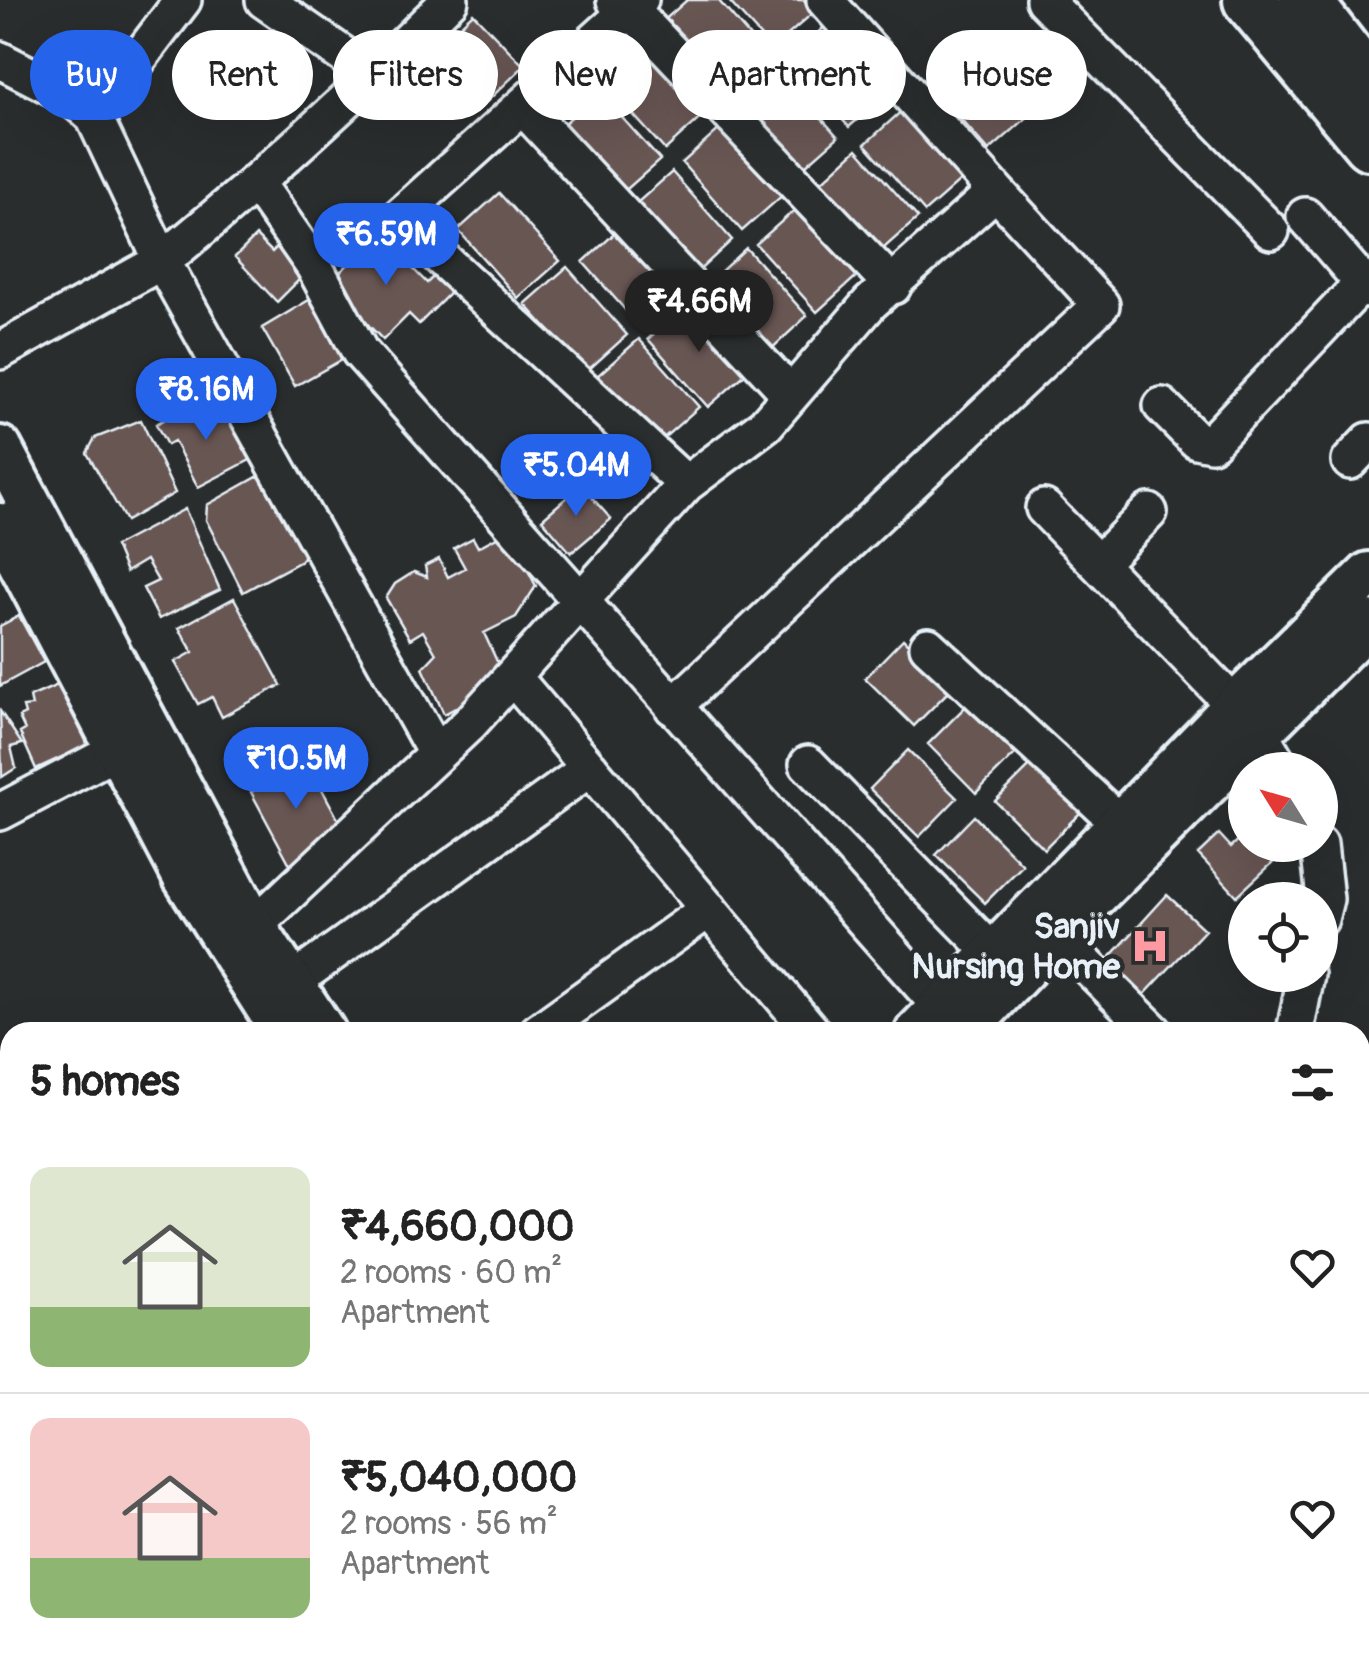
<!DOCTYPE html>
<meta charset="utf-8">
<style>
body{margin:0;font-family:Pangolin,sans-serif;background:#f2f2f2;color:#222;height:100vh;display:flex;flex-direction:column;font-size:38px;white-space:nowrap}
*{box-sizing:border-box;margin:0}
p{font-size:32px;color:#767676}
.icon{flex:none;width:55px;height:55px;fill:none;stroke:currentColor;stroke-width:2;stroke-linecap:round;stroke-linejoin:round}
.map{position:relative;flex:1;overflow:hidden}
.panel{position:absolute;left:0px;top:1022px;width:1370px;height:642px;display:flex;flex-direction:column;background:#fff;border-radius:30px 30px 0 0;box-shadow:0 10px 40px #0002}
.panel>*{flex:none}
.hud{position:absolute;left:30px;top:30px;width:1310px;height:90px;display:flex;gap:20px}
.needle{width:65px;rotate:307deg}
.buttons{position:absolute;left:1228px;top:752px;display:grid;gap:20px}
.buttons a{display:grid;place-items:center;width:110px;height:110px;border-radius:50%;background:#fff;box-shadow:0 10px 40px #0002;font-size:50px}
.price{position:absolute;translate:-50% -85px;padding:0 22px;border-radius:35px;background:#2563eb;color:#fff;font-size:32px;line-height:65px;filter:drop-shadow(0 2px 5px #0008)}
.price::after{content:'';position:absolute;left:50%;top:60px;width:30px;height:22px;margin-left:-15px;background:inherit;clip-path:polygon(0 0,100% 0,50% 100%)}
.price.selected{background:#222;color:#fff}
ul{padding:0;list-style:none}
li{display:flex;align-items:center;gap:30px;height:250px;padding:0 30px}
li+li{border-top:2px solid #e0e0e0}
li span{display:grid;place-items:center;flex:none;width:280px;height:200px;border-radius:20px;color:#555}
li>.icon{margin-inline-start:auto}
span .icon{width:120px;height:120px;fill:#fffc;stroke-width:1}
li b{font-size:42px}
h2{display:flex;justify-content:space-between;align-items:center;height:120px;padding:0 30px;font-size:42px}
.chip{padding:0 35px;border-radius:45px;background:#fff;box-shadow:0 10px 40px #0002;font-size:35px;line-height:90px}
.chip.selected{background:#2563eb;color:#fff}
.map>svg:first-child{display:block}
</style>
<div class="map">
<svg width="1369" height="1664" viewBox="0 0 1369 1664">
<rect width="100%" height="100%" fill="#2a2d2e"/>
<filter id="ink" filterUnits="userSpaceOnUse"><feTurbulence type="fractalNoise" baseFrequency=".01" numOctaves="2"/><feDisplacementMap in="SourceGraphic" scale="20" xChannelSelector="R" yChannelSelector="G"/><feConvolveMatrix kernelMatrix="1 2 1 2 8 2 1 2 1" color-interpolation-filters="sRGB"/></filter>
<g filter="url(#ink)">
<path fill="#685653" stroke="#e8f1f8" stroke-width="2.5" d="M687 0H718L764 53 723 90 662 22Z
M728 0H803L814 12 772 49Z
M473 13 524 66 475 113 424 59Z
M830 22 891 90 849 127 788 59Z
M646 44 706 113 665 150 604 82Z
M970 46 1031 114 989 151 929 83Z
M777 68 838 137 796 174 736 105Z
M599 92 660 160 618 197 558 129Z
M906 107 967 175 925 212 865 144Z
M723 126 784 194 742 231 682 163Z
M857 149 918 218 876 255 816 187Z
M672 172 732 240 691 278 630 209Z
M499 193 560 261 518 298 458 230Z
M798 207 858 275 817 312 756 244Z
M624 225 685 293 643 330 583 262Z
M379 234 427 283 434 276 450 293 419 324 409 314 383 340 328 284Z
M256 236 272 252 278 246 306 273 277 302 235 257Z
M746 248 807 316 766 354 705 286Z
M567 267 627 335 586 372 525 304Z
M309 300 343 359 295 386 262 328Z
M689 302 750 370 708 407 648 339Z
M639 339 699 407 657 444 597 376Z
M192 405 200 420 226 406 252 459 198 487 174 441 167 445 156 424Z
M141 420 175 493 126 521 87 453 95 438Z
M259 476 273 500 283 494 307 547 301 561 243 592 206 520 207 505Z
M581 485 611 519 571 553 542 519Z
M185 509 220 590 159 619 143 588 158 581 146 560 126 572 115 546Z
M508 531 536 586 516 617 484 633 506 681 444 714 423 668 436 654 423 631 410 639 386 598 395 584 414 572 427 577 425 566 439 559 448 577 465 568 454 548 473 538 478 547Z
M234 598 281 685 222 717 212 697 198 704 175 662 193 652 179 628Z
M19 616 44 662 0 686V626Z
M903 639 952 688 914 726 865 678Z
M60 684 88 745 36 769 20 733 25 730 19 717 25 714 23 707 32 706 30 697Z
M966 706 1015 754 976 793 928 744Z
M0 711 22 744 11 747 16 768 2 777Z
M908 750 957 798 919 837 870 789Z
M307 761 339 821 293 870 251 792Z
M1033 763 1082 811 1044 849 995 801Z
M974 816 1023 865 985 903 936 855Z
M1219 834 1231 847 1245 834V845H1268L1279 857 1237 896 1198 854Z
M1167 895 1205 930 1143 996 1106 962Z
M0 1118 10 1125V1189L0 1183Z
M8 1553H10V1602L0 1596V1565Z
M1360 1581 1369 1590 1367 1664 1357 1655H1360Z
M0 1616 10 1622V1632L0 1648Z
M21 1655H49L44 1664H16Z
M63 1655H72L87 1664H57Z
M112 1655H208L202 1664H112L108 1661Z
M988 1655 996 1664H955L948 1656Z
M1198 1655H1211L1219 1664H1188Z"/>
<g fill="none" stroke-linecap="round" stroke-linejoin="round">
<g stroke="#e8f1f8" stroke-width="42">
<path id="minor" d="M264 0 374 76
M615 0 630 9 893 286
M640 0 398 218 686 484
M825 0 996 191
M1044 0 1271 231
M0 60 70 96 94 117 162 261 0 351
M523 107 791 395
M94 117 183 0
M257 184 314 266 360 352 941 1007
M1305 216 1369 290
M1162 406 1196 440 1211 443 1363 283
M1350 461 1369 441
M1044 508 1235 706
M1099 563 1149 512
M928 646 1121 824
M513 677 812 1032
M1259 732 1282 770
M436 753 162 261C263 179 358 92 450 0
M808 764 993 953
M0 812 118 750
M1319 845 1325 899 1320 919
M254 926 470 723 686 484 765 425 870 303 996 191 1101 305 673 707
M1056 935 1154 1032
M292 982 590 768
M538 1032 709 909
M1295 1032 1306 975
M1360 1171 1369 1182
M0 1292 10 1275
M1360 1454 1369 1463
M6 1540 10 1542
M220 1664 226 1655
M907 1664 918 1655
M1100 1664 1110 1655
M1270 1664 1280 1655"/>
</g>
<g stroke="#e8f1f8" stroke-width="50">
<path id="tertiary" d="M0 448 254 926 324 1032
M0 525 184 876 283 1032
M917 1032 1235 706 1369 574
M964 1032 1056 935 1369 623
M685 1655 691 1664
M730 1655 736 1664
M393 1664 399 1655
M438 1664 444 1655"/>
</g>
<g stroke="#e8f1f8" stroke-width="58">
<path id="secondary" d="M1249 0 1369 144
M1305 0 1369 83"/>
</g>
<use href="#minor" stroke="#2a2d2e" stroke-width="35"/>
<use href="#tertiary" stroke="#2a2d2e" stroke-width="42"/>
<use href="#secondary" stroke="#2a2d2e" stroke-width="50"/>
</g>
</g>
<defs>
<g id="hospital-bare" transform="scale(3)"><path d="M-5-5h3v3.5h4V-5h3V5h-3V1.5h-4V5h-3Z" fill="#ff9aa2" stroke="#2a2d2e" stroke-width="2.5" paint-order="stroke"/></g>
</defs>
<g fill-rule="evenodd">
<use href="#hospital-bare" x="1150" y="946"/>
</g>
<g text-anchor="middle" stroke-width="9" stroke-linejoin="round" paint-order="stroke">
<g font-size="35" font-weight="bold" fill="#e8f1f8" stroke="#2a2d2e" text-anchor="end">
<text x="1120" y="938">Sanjiv<tspan x="1120" dy="40">Nursing Home</tspan></text>
</g>
</g>
</svg>
<div class="buttons">
<a><svg class="needle" viewBox="-14 -14 28 28"><path d="M0-13l5 13h-10z" fill="#e53935"/><path d="M0 13l5-13h-10z" fill="#767676"/></svg></a>
<a><svg class="icon" aria-label="locate" viewBox="0 0 24 24"><circle cx="12" cy="12" r="6"/><path d="M12 2v4M12 18v4M2 12h4M18 12h4"/></svg></a>
</div>
<b class="price" style="left:386px;top:288px">₹6.59M</b>
<b class="price selected" style="left:699px;top:355px">₹4.66M</b>
<b class="price" style="left:206px;top:443px">₹8.16M</b>
<b class="price" style="left:576px;top:519px">₹5.04M</b>
<b class="price" style="left:296px;top:812px">₹10.5M</b>
<div class="hud">
<a class="chip selected">Buy</a>
<a class="chip">Rent</a>
<a class="chip">Filters</a>
<a class="chip">New</a>
<a class="chip">Apartment</a>
<a class="chip">House</a>
</div>
<section class="panel">
<h2>5 homes<svg class="icon" aria-label="filters" viewBox="0 0 24 24"><path d="M4 7h16M4 17h16"/><circle cx="9" cy="7" r="2"/><circle cx="15" cy="17" r="2"/></svg></h2>
<ul>
<li><span style="background:linear-gradient(#dfe7d0 70%,#8fb573 0)"><svg class="icon" aria-label="home" viewBox="0 0 24 24"><path d="M3 11l9-7 9 7M6 9v11h12V9"/></svg></span><div><b>₹4,660,000</b><p>2 rooms · 60 m²</p><p>Apartment</p></div><svg class="icon" aria-label="heart" viewBox="0 0 24 24"><path d="M12 20l-8-8c-3-5 5-10 8-4 3-6 11-1 8 4z"/></svg></li>
<li><span style="background:linear-gradient(#f6c9c9 70%,#8fb573 0)"><svg class="icon" aria-label="home" viewBox="0 0 24 24"><path d="M3 11l9-7 9 7M6 9v11h12V9"/></svg></span><div><b>₹5,040,000</b><p>2 rooms · 56 m²</p><p>Apartment</p></div><svg class="icon" aria-label="heart" viewBox="0 0 24 24"><path d="M12 20l-8-8c-3-5 5-10 8-4 3-6 11-1 8 4z"/></svg></li>
</ul>
</section>
</div>
